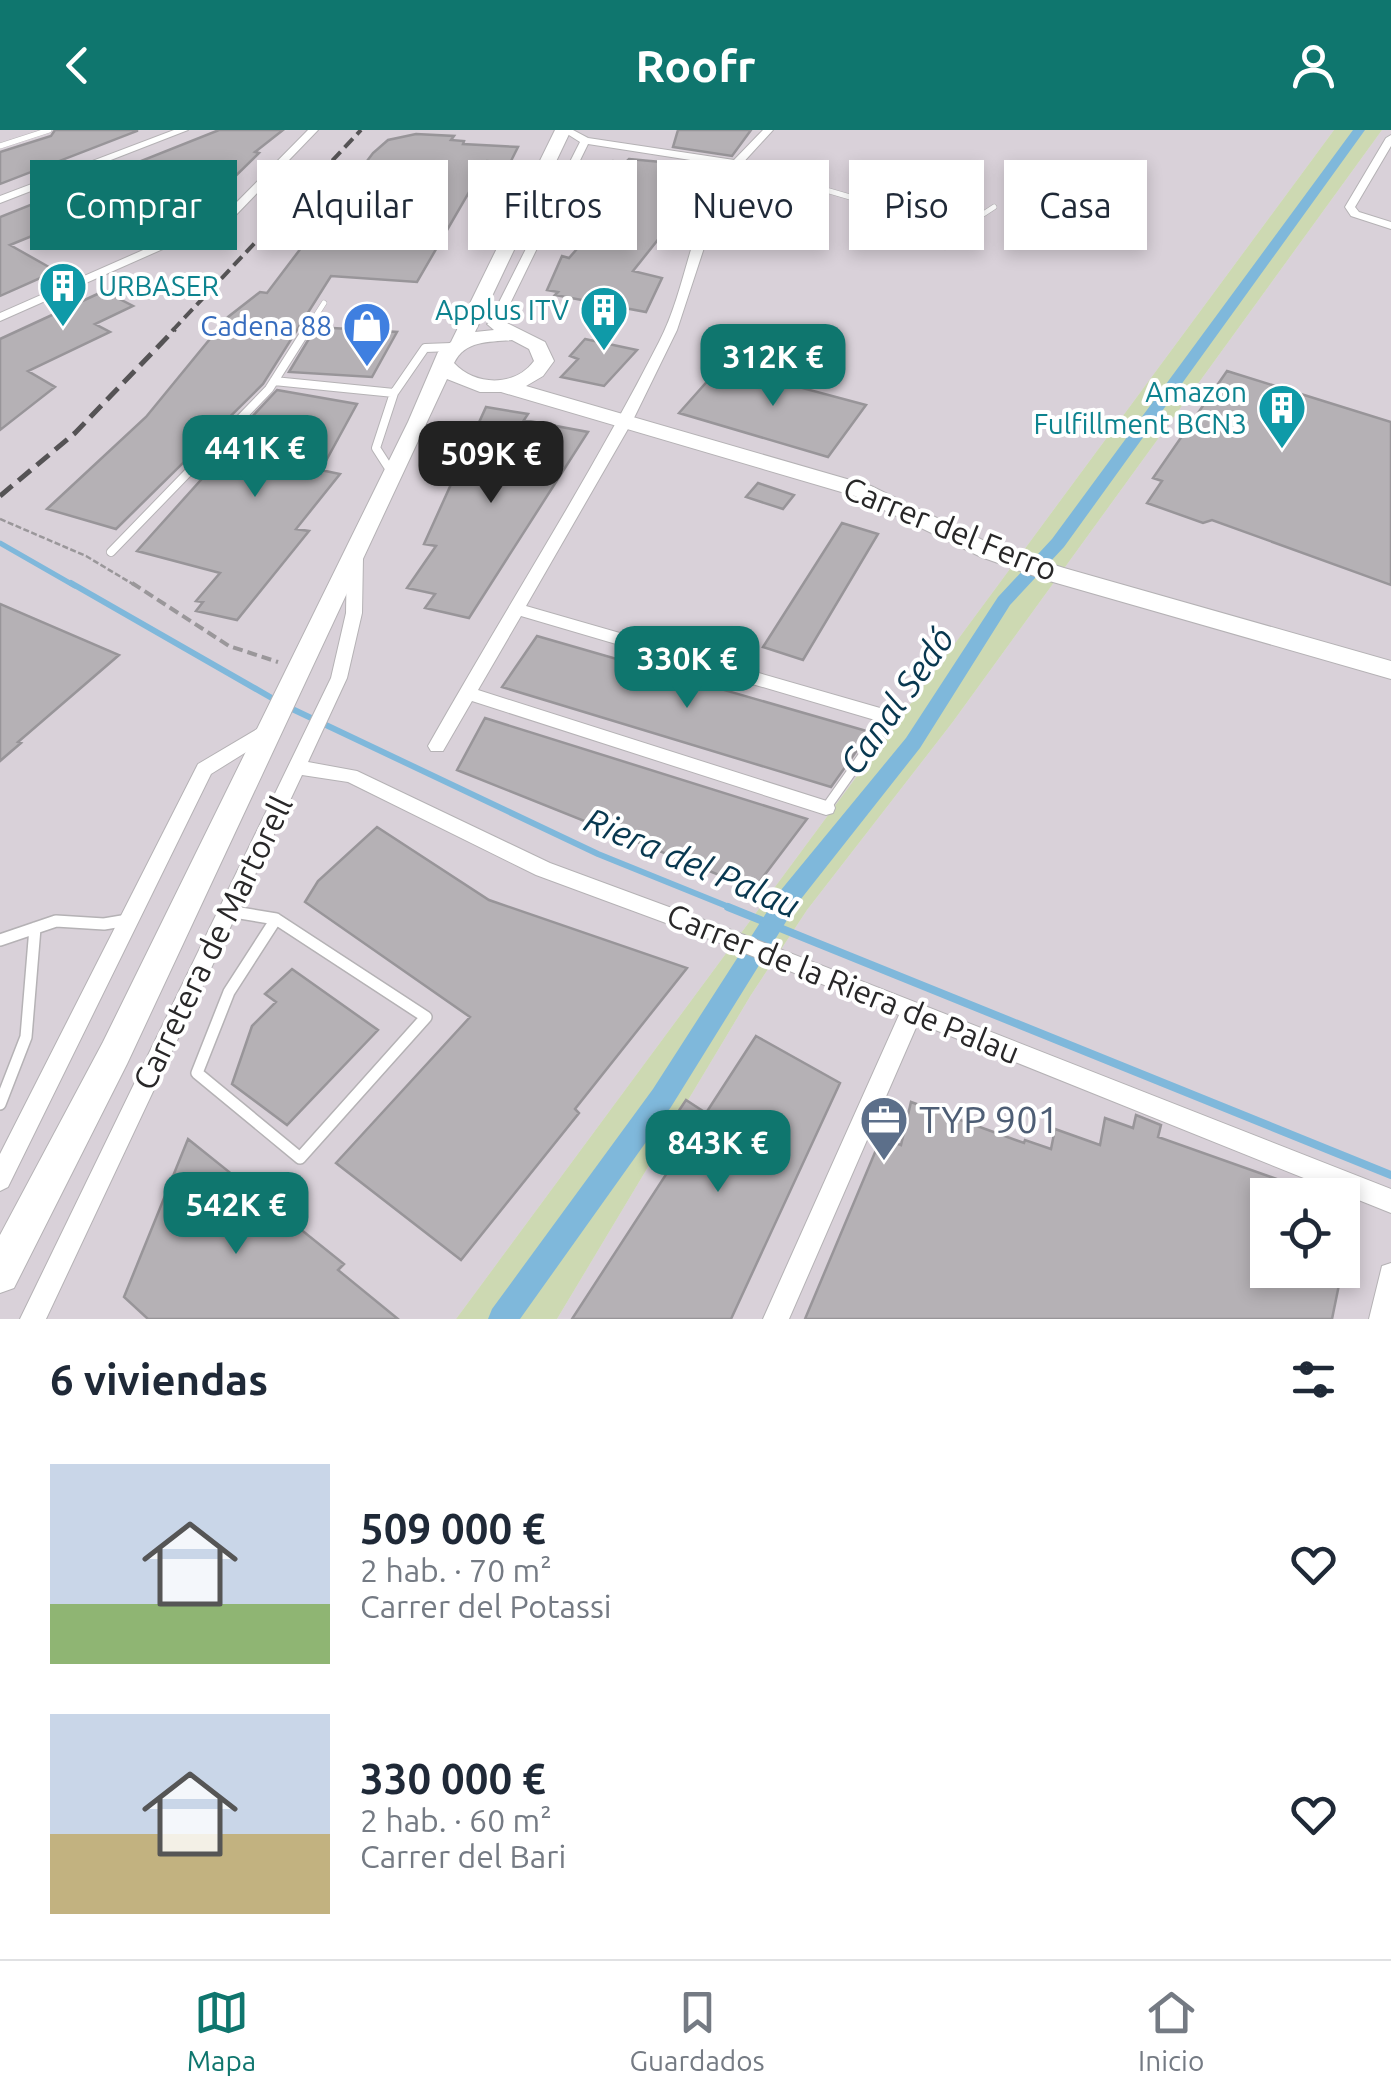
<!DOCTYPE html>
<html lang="es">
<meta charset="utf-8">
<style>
body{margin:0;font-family:Ubuntu,sans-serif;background:#f6f6f7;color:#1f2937;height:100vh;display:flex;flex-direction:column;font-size:38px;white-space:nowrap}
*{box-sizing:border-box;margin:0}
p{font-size:32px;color:#747a83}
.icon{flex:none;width:55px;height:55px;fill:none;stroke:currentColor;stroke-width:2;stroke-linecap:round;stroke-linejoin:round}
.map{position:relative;height:1189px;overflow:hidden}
.side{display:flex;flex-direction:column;background:#fff;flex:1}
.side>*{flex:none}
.guide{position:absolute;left:30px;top:30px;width:1332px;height:90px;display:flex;gap:20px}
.tools{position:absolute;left:1250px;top:1048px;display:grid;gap:20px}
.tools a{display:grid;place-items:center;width:110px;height:110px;border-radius:0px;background:#fff;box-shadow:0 5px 15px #0003;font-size:50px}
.price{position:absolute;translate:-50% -85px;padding:0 22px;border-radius:20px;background:#0f766e;color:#fff;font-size:32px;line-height:65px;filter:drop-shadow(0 2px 5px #0008)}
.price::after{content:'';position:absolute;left:50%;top:60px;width:30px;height:22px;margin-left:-15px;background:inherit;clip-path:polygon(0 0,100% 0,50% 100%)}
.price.selected{background:#222;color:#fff}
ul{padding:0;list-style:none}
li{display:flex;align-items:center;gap:30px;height:250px;padding:0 50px}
li span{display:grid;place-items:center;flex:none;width:280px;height:200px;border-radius:0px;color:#555}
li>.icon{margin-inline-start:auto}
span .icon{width:120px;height:120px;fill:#fffc;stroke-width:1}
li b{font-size:42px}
h2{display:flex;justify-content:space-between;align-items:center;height:120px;padding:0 50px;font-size:42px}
.tag{padding:0 35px;border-radius:0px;background:#fff;box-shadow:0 5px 15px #0003;font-size:35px;line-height:90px}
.tag.selected{background:#0f766e;color:#fff}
header{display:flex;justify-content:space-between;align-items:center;height:130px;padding:0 50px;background:#0f766e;color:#fff;font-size:45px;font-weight:700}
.menu{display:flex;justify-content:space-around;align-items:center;height:140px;border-top:2px solid #e0e1e3;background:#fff;font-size:28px;color:#747a83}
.menu a{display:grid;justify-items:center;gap:5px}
.menu .selected{color:#0f766e}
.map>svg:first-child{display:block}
</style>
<header><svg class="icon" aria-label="back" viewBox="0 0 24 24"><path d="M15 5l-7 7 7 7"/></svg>Roofr<svg class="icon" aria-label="person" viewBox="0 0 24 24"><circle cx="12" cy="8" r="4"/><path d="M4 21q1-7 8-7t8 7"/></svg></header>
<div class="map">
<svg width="1391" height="1189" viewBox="0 0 1391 1189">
<rect width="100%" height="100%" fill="#e3dfe3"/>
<path fill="#d9d1d9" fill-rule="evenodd" d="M0 0H1334L456 1189H0Z
M1382 0H1391V1189H557L751 865 807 780 952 593ZM1268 1065H1342V1140H1268Z"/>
<path fill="#cdd9b2" d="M1334 0H1382L952 593 807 780 751 865 557 1189H456Z"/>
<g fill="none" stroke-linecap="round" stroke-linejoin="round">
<path stroke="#7fb8db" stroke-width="5" d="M0 413 75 456"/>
<path stroke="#7fb8db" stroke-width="6" d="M71 453 277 571
M288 577 598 724 734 779"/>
<path stroke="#7fb8db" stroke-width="8" d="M728 777 1391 1045"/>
<path fill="#7fb8db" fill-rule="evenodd" d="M1353 0H1365L1064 417 1010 475 920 618 797 774 671 977 520 1189H488L492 1179 653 959 781 760 906 608 998 467 1052 409Z"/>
</g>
<path fill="#b5b1b5" stroke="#989599" stroke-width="2.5" d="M55 0H137V1L0 54V22L51 6Z
M219 0H283L255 22 259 23 207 74 137 105 90 82 10 115 56 141 0 166V87Z
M678 0H751L732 26 673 17Z
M416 4 454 6 451 10 464 11 463 14 518 17 510 33 487 31 417 152 331 146 263 254 116 399 47 379 146 287 228 187 260 162 267 163 373 23 388 10Z
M629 29 705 36 692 52 711 55 692 82V94L676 87 633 141 662 148 646 182 555 165 558 162 547 160 562 126 569 128 598 95 590 94 608 74 578 69 613 31 625 33Z
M104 161 133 176 95 194 110 202 28 241 55 257 0 300V209Z
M316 197 397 202 372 247 289 242Z
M585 209 637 220 604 256 561 247 578 229 570 226Z
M728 228 766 242 761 247 866 275 828 327 679 283Z
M1227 241 1391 292V455L1212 390 1203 393 1147 373 1162 351 1153 348Z
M277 260 357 274 321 340 340 344 296 399 309 401 237 490 196 481 203 472 196 471 220 443 137 421 226 322 222 319Z
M486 277 528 284 524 290 588 302 469 488 425 478 435 464 407 458 436 416 424 414Z
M758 353 794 365 783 379 746 367Z
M842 393 878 404 803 530 763 517Z
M0 474 119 525 18 612 21 613 0 631Z
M537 506 870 602 831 657 502 557Z
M485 588 807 689 754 759 457 640Z
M377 697 489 770 687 838 575 979 579 983 461 1130 336 1033 470 887 305 772 318 751Z
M292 839 378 900 287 995 232 954 252 896 276 872 265 864Z
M756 906 840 953 731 1189H572L695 1000 674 988 686 970 706 983Z
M911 972 1024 1013 1025 1010 1051 1019 1055 999 1100 1015 1105 988 1133 998 1136 985 1161 995 1158 1007 1316 1063 1268 1065V1140H1342L1332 1189H805L881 1008 901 1015Z
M188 1009 344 1134 338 1140 398 1189H148L124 1167Z"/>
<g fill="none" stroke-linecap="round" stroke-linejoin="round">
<g stroke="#b5b2b5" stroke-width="6">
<path id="lane-far3" d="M0 16 49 0
M737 34 850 67 968 94 994 77
M945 117 968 94
M306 201 324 173"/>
</g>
<g stroke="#b5b2b5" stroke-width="10">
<path id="lane-far2" d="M274 251 394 263 425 218 452 217
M392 343 376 318 394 263
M111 422 269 259 307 199"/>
</g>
<g stroke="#b5b2b5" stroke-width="11">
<path id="lane-far1" d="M826 678 888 590"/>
</g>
<g stroke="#b5b2b5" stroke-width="14">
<path id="lane" d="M228 781 276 789
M276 789 426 887 300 1028 197 943 229 862Z
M0 810 56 791 104 794 128 790
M0 974 26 907 35 798"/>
</g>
<g stroke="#b5b2b5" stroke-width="2">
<path id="street" d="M174 0H188L0 73V66Z
M308 0H318L233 88 0 191V183L225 84Z
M561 0H573L588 8 734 30 763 0H773L739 37 722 63 677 200 632 292 526 476 887 580 897 590 888 596 875 590 521 486 478 560 833 673 835 678 833 683 826 685 472 571 443 621H431L428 616C504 481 588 351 659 212 688 156 690 87 729 36L588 14 501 192 491 195 489 192 580 12Z
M1391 5V16L1355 77 1359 82 1391 92V99L1351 86 1345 77 1386 8Z
M355 422 363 427 362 483 347 548 308 632 357 641 550 733 734 801 1391 1059V1083L918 893 789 1189H763L899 885 720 813 536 745 348 652 302 645 46 1189H20L331 548 346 483 347 427Z
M269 592 275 594 278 599 275 604 211 644 8 1057 0 1061V1024L198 634Z
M1391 1133V1189H1369L1382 1136Z"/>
</g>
<g stroke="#b5b2b5" stroke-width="2">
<path id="secondary" d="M555 0H571L475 202 494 200 487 194 497 188 545 212 554 231 543 246 526 256 871 356 997 417 1064 438 1391 531V549L1046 450 981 427 855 366 501 262H480L447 249 127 934 14 1158 0 1163V1105L103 912 408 292 438 222 451 212ZM512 210 529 219 534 231C515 257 475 256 454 233 465 210 490 212 512 210Z"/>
</g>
<path stroke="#9a979a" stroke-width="2.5" stroke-dasharray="6 2.5" stroke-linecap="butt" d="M0 389 86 426 136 456"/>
<path stroke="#9a979a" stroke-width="4" stroke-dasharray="10 5" stroke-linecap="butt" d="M132 453 229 516 278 532"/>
<use href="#lane-far3" stroke="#fff" stroke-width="5"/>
<use href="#lane-far2" stroke="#fff" stroke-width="8"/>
<use href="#lane-far1" stroke="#fff" stroke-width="9"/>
<use href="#lane" stroke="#fff" stroke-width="11"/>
<use href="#street" fill="#fff" fill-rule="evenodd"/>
<use href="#secondary" fill="#fff" fill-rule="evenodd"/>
<path stroke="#555355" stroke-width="4" stroke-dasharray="12 6" stroke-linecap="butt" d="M172 201 361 0"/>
<path stroke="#555355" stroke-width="5" stroke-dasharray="16 8" stroke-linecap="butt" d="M0 366 75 303 175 199"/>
</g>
<defs>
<g id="building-pin" transform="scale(2.5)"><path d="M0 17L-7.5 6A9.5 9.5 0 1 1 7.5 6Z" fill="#0f9aa8" stroke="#fff"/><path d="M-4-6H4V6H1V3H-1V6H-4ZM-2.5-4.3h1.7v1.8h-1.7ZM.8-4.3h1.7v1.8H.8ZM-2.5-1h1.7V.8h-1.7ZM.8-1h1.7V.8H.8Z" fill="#fff"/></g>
<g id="shop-pin" transform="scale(2.5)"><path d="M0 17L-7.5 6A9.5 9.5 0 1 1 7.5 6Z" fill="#3f7fe0" stroke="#fff"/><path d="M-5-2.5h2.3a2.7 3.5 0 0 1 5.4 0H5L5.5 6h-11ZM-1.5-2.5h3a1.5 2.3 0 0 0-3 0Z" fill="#fff"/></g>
<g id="office-pin" transform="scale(2.5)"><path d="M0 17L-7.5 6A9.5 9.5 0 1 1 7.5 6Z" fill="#5c6f8a" stroke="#fff"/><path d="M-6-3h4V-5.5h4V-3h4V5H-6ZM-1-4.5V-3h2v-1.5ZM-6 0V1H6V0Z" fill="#fff"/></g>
</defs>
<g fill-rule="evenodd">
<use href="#building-pin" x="63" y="156"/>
<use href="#building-pin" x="604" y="180"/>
<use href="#shop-pin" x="367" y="196"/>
<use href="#building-pin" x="1282" y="278"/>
<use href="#office-pin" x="884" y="990"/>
</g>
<g text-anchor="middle" stroke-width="8" stroke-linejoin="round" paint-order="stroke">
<g font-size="28" fill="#0d838f" stroke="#fff" text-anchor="end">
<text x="98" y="166" text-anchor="start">URBASER</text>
<text x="569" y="190">Applus ITV</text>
<text x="1247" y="272">Amazon<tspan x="1247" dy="32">Fulfillment BCN3</tspan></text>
</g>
<g font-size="28" fill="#366cbe" stroke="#fff" text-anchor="end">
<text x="332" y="206">Cadena 88</text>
</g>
<g font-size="32" fill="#282728" stroke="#fff">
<text transform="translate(950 399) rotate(22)" y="11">Carrer del Ferro</text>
<text transform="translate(213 813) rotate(-64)" y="11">Carretera de Martorell</text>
<text transform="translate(843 854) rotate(22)" y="11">Carrer de la Riera de Palau</text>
</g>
<g font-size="35" font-style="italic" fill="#083850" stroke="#fff">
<text transform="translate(897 571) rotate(-55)" y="12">Canal Sedó</text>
<text transform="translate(692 733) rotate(23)" y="12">Riera del Palau</text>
</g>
<g font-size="38" fill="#4e5e75" stroke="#fff" text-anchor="start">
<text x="919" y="1003">TYP 901</text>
</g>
</g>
</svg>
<div class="tools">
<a><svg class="icon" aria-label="locate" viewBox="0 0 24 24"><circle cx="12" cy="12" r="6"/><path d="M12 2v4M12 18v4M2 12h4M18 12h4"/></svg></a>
</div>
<b class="price" style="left:773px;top:279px">312K €</b>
<b class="price" style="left:255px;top:370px">441K €</b>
<b class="price selected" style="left:491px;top:376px">509K €</b>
<b class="price" style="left:687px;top:581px">330K €</b>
<b class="price" style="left:718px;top:1065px">843K €</b>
<b class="price" style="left:236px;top:1127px">542K €</b>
<div class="guide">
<a class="tag selected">Comprar</a>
<a class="tag">Alquilar</a>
<a class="tag">Filtros</a>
<a class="tag">Nuevo</a>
<a class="tag">Piso</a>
<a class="tag">Casa</a>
</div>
</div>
<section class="side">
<h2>6 viviendas<svg class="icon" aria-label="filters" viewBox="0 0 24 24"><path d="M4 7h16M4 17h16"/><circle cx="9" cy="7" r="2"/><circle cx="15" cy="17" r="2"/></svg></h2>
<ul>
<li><span style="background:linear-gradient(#c9d6e8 70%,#8fb573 0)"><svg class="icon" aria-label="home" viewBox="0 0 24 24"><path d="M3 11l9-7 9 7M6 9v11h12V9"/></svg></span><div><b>509 000 €</b><p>2 hab. · 70 m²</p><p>Carrer del Potassi</p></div><svg class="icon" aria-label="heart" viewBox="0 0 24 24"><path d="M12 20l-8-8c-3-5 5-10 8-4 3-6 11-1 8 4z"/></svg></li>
<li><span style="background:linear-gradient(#c9d6e8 60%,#c2b280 0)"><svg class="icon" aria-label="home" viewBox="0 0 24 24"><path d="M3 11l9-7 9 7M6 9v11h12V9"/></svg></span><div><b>330 000 €</b><p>2 hab. · 60 m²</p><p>Carrer del Bari</p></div><svg class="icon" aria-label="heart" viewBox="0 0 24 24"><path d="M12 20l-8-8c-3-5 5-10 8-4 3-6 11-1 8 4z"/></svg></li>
</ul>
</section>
<nav class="menu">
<a class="selected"><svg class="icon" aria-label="map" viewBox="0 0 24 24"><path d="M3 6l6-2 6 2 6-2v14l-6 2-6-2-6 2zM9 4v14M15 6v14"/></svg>Mapa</a>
<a><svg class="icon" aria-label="saved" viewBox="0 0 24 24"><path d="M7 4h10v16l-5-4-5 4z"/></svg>Guardados</a>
<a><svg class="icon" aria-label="home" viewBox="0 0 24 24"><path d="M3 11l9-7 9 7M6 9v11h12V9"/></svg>Inicio</a>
</nav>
